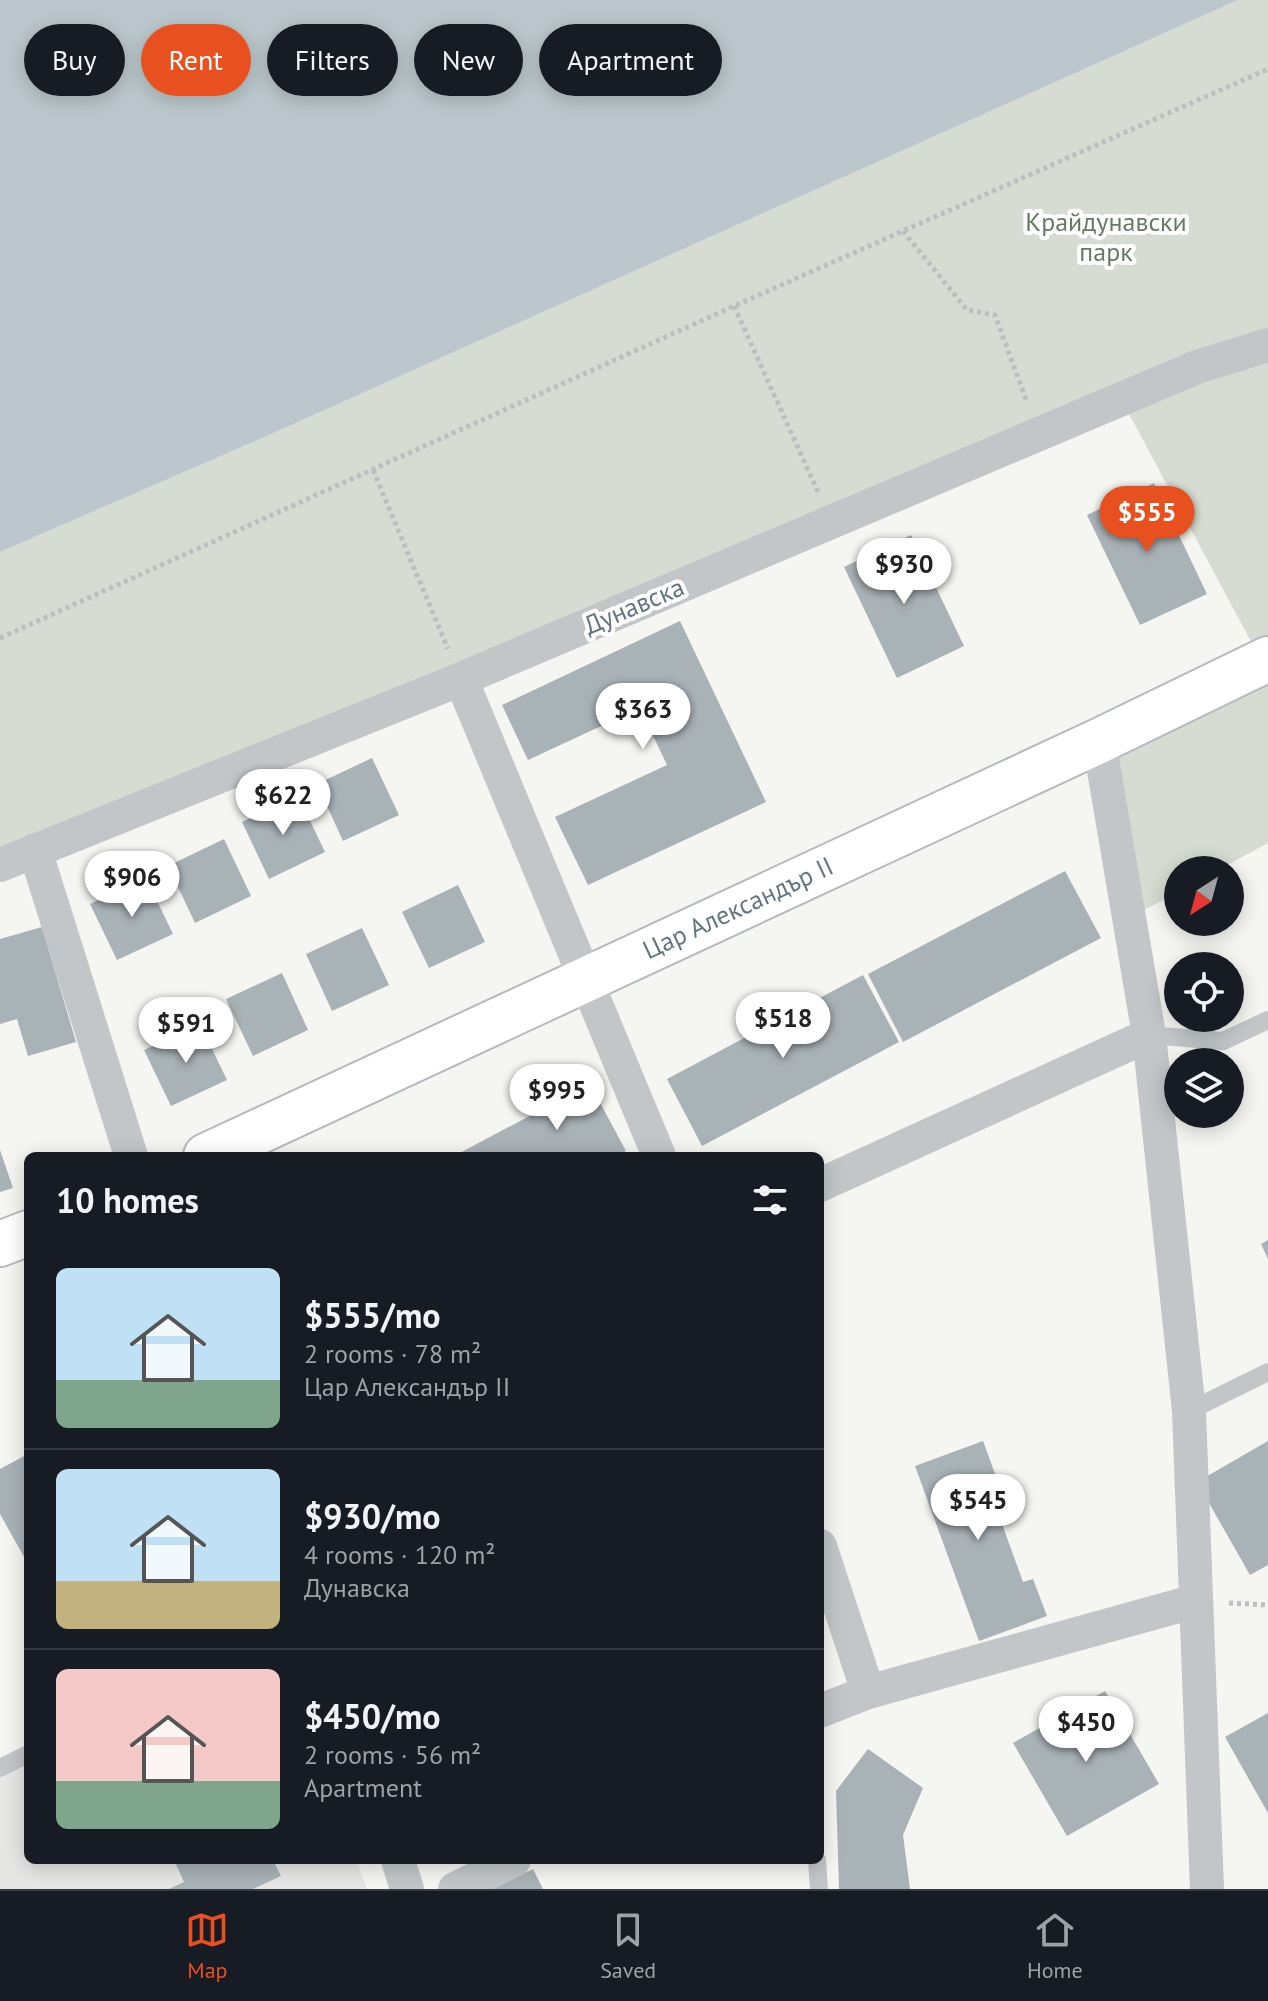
<!DOCTYPE html>
<meta charset="utf-8">
<style>
body{margin:0;font-family:"PT Sans",sans-serif;background:#20242c;color:#f1f3f6;height:100vh;display:flex;flex-direction:column;font-size:30px;white-space:nowrap}
*{box-sizing:border-box;margin:0}
p{font-size:26px;color:#9ea1a6}
.icon{flex:none;width:44px;height:44px;fill:none;stroke:currentColor;stroke-width:2;stroke-linecap:round;stroke-linejoin:round}
.map{position:relative;flex:1;overflow:hidden}
.panel{position:absolute;left:24px;top:1152px;width:800px;height:712px;display:flex;flex-direction:column;background:#171b24;border-radius:12px;box-shadow:0 4px 20px #0003}
.panel>*{flex:none}
.banner{position:absolute;left:24px;top:24px;width:800px;height:72px;display:flex;gap:16px}
.needle{width:52px;rotate:216deg}
.fabs{position:absolute;left:1164px;top:856px;display:grid;gap:16px}
.fabs a{display:grid;place-items:center;width:80px;height:80px;border-radius:50%;background:#171b24;box-shadow:0 4px 20px #0003;font-size:40px}
.price{position:absolute;translate:-50% -68px;padding:0 18px;border-radius:28px;background:#fff;color:#222;font-size:26px;line-height:52px;filter:drop-shadow(0 2px 4px #0008)}
.price::after{content:'';position:absolute;left:50%;top:48px;width:24px;height:18px;margin-left:-12px;background:inherit;clip-path:polygon(0 0,100% 0,50% 100%)}
.price.selected{background:#e8501f;color:#fff}
ul{padding:0;list-style:none}
li{display:flex;align-items:center;gap:24px;height:200px;padding:0 32px}
li+li{border-top:2px solid #363941}
li span{display:grid;place-items:center;flex:none;width:224px;height:160px;border-radius:12px;color:#555}
li>.icon{margin-inline-start:auto}
span .icon{width:96px;height:96px;fill:#fffc;stroke-width:1}
li b{font-size:34px}
h2{display:flex;justify-content:space-between;align-items:center;height:96px;padding:0 32px;font-size:34px}
.pill{padding:0 28px;border-radius:36px;background:#171b24;box-shadow:0 4px 20px #0003;font-size:28px;line-height:72px}
.pill.selected{background:#e8501f;color:#fff}
.dock{display:flex;justify-content:space-around;align-items:center;height:112px;border-top:2px solid #363941;background:#171b24;font-size:22px;color:#9ea1a6}
.dock a{display:grid;justify-items:center;gap:4px}
.dock .selected{color:#e8501f}
.map>svg:first-child{display:block}
</style>
<div class="map">
<svg width="1268" height="1889" viewBox="0 0 1268 1889">
<rect width="100%" height="100%" fill="#f5f5f1"/>
<path fill="#e6e7e5" d="M28 1758V1860H356L367 1889H0V1771Z"/>
<path fill="#d6dcd2" d="M1238 0H1268V843L1218 870H1178V892L1129 918 1099 741 1262 662 1121 399 0 865V552L258 440Z"/>
<path fill="#bbc7cc" d="M0 0H1238L258 440 0 552Z"/>
<path fill="#a9b2b7" d="M1154 483 1207 594 1140 625 1087 515Z
M911 535 964 646 897 678 844 567Z
M680 621 766 802 588 885 555 817 667 765 640 708 528 760 502 705Z
M372 758 399 815 343 841 317 784Z
M298 796 325 852 269 879 242 822Z
M224 839 251 896 195 923 168 866Z
M1065 871 1101 938 903 1042 868 974Z
M146 878 173 934 117 960 90 904Z
M458 885 485 942 429 968 402 912Z
M42 927 76 1042 28 1056 17 1019 0 1024V939Z
M362 928 389 985 332 1011 306 954Z
M282 973 308 1030 253 1056 226 999Z
M863 975 899 1042 702 1146 667 1079Z
M200 1024 227 1080 171 1106 144 1050Z
M590 1084 626 1151 617 1156H454Z
M0 1150 13 1188 0 1192Z
M1268 1240V1259L1261 1244Z
M983 1441 998 1482 988 1485 1023 1582 1033 1579 1047 1616 979 1641 915 1466Z
M1268 1441V1565L1250 1575 1197 1482Z
M28 1454V1564L0 1514V1469Z
M1105 1691 1159 1784 1067 1836 1013 1743Z
M1268 1713V1813L1225 1737Z
M868 1749 923 1788 903 1835 910 1889H839L836 1791Z
M174 1860H273L281 1876 253 1889H169L184 1882Z
M533 1869 543 1889H492Z"/>
<g fill="none" stroke-linecap="round" stroke-linejoin="round">
<g stroke="#b4babe" stroke-width="48">
<path id="secondary" d="M206 1156 1099 741 1268 659
M0 1244 28 1233"/>
</g>
<path stroke="#bcbec0" stroke-width="5" stroke-dasharray="4 4" stroke-linecap="butt" d="M903 231 967 310 995 315 1027 402
M734 306 818 492
M373 470 448 649
M0 638 734 306 1268 69
M1229 1603 1268 1605"/>
<path stroke="#c2c6c9" stroke-width="18" d="M1149 1035 1223 1041 1268 1020
M1189 1411 1268 1372
M0 1768 28 1754
M817 1860 819 1889"/>
<path stroke="#c2c6c9" stroke-width="34" d="M461 679 659 1156
M1099 741 1149 1035 1189 1411 1207 1889
M35 850 131 1156
M0 865 461 679 1197 367 1268 345
M820 1185 1149 1035
M820 1546 868 1692 820 1711
M868 1692 1196 1601
M398 1860 407 1889
M455 1889 514 1860"/>
<use href="#secondary" stroke="#fff" stroke-width="44"/>
</g>
<g text-anchor="middle" stroke-width="8" stroke-linejoin="round" paint-order="stroke">
<g font-size="26" fill="#677a62" stroke="#fff">
<text x="1106" y="231">Крайдунавски<tspan x="1106" dy="30">парк</tspan></text>
</g>
<g font-size="26" fill="#637583" stroke="#fff">
<text transform="translate(634 606) rotate(-23)" y="9">Дунавска</text>
<text transform="translate(738 908) rotate(-25)" y="9">Цар Александър II</text>
</g>
</g>
</svg>
<div class="fabs">
<a><svg class="needle" viewBox="-14 -14 28 28"><path d="M0-13l5 13h-10z" fill="#e53935"/><path d="M0 13l5-13h-10z" fill="#9ea1a6"/></svg></a>
<a><svg class="icon" aria-label="locate" viewBox="0 0 24 24"><circle cx="12" cy="12" r="6"/><path d="M12 2v4M12 18v4M2 12h4M18 12h4"/></svg></a>
<a><svg class="icon" aria-label="layers" viewBox="0 0 24 24"><path d="M12 4l9 5-9 5-9-5zM3 14l9 5 9-5"/></svg></a>
</div>
<b class="price selected" style="left:1147px;top:554px">$555</b>
<b class="price" style="left:904px;top:606px">$930</b>
<b class="price" style="left:643px;top:751px">$363</b>
<b class="price" style="left:283px;top:837px">$622</b>
<b class="price" style="left:132px;top:919px">$906</b>
<b class="price" style="left:783px;top:1060px">$518</b>
<b class="price" style="left:186px;top:1065px">$591</b>
<b class="price" style="left:557px;top:1132px">$995</b>
<b class="price" style="left:978px;top:1542px">$545</b>
<b class="price" style="left:1086px;top:1764px">$450</b>
<div class="banner">
<a class="pill">Buy</a>
<a class="pill selected">Rent</a>
<a class="pill">Filters</a>
<a class="pill">New</a>
<a class="pill">Apartment</a>
</div>
<section class="panel">
<h2>10 homes<svg class="icon" aria-label="filters" viewBox="0 0 24 24"><path d="M4 7h16M4 17h16"/><circle cx="9" cy="7" r="2"/><circle cx="15" cy="17" r="2"/></svg></h2>
<ul>
<li><span style="background:linear-gradient(#bfe0f5 70%,#7fa58c 0)"><svg class="icon" aria-label="home" viewBox="0 0 24 24"><path d="M3 11l9-7 9 7M6 9v11h12V9"/></svg></span><div><b>$555/mo</b><p>2 rooms · 78 m²</p><p>Цар Александър II</p></div></li>
<li><span style="background:linear-gradient(#bfe0f5 70%,#c2b280 0)"><svg class="icon" aria-label="home" viewBox="0 0 24 24"><path d="M3 11l9-7 9 7M6 9v11h12V9"/></svg></span><div><b>$930/mo</b><p>4 rooms · 120 m²</p><p>Дунавска</p></div></li>
<li><span style="background:linear-gradient(#f6c9c9 70%,#7fa58c 0)"><svg class="icon" aria-label="home" viewBox="0 0 24 24"><path d="M3 11l9-7 9 7M6 9v11h12V9"/></svg></span><div><b>$450/mo</b><p>2 rooms · 56 m²</p><p>Apartment</p></div></li>
</ul>
</section>
</div>
<nav class="dock">
<a class="selected"><svg class="icon" aria-label="map" viewBox="0 0 24 24"><path d="M3 6l6-2 6 2 6-2v14l-6 2-6-2-6 2zM9 4v14M15 6v14"/></svg>Map</a>
<a><svg class="icon" aria-label="saved" viewBox="0 0 24 24"><path d="M7 4h10v16l-5-4-5 4z"/></svg>Saved</a>
<a><svg class="icon" aria-label="home" viewBox="0 0 24 24"><path d="M3 11l9-7 9 7M6 9v11h12V9"/></svg>Home</a>
</nav>
